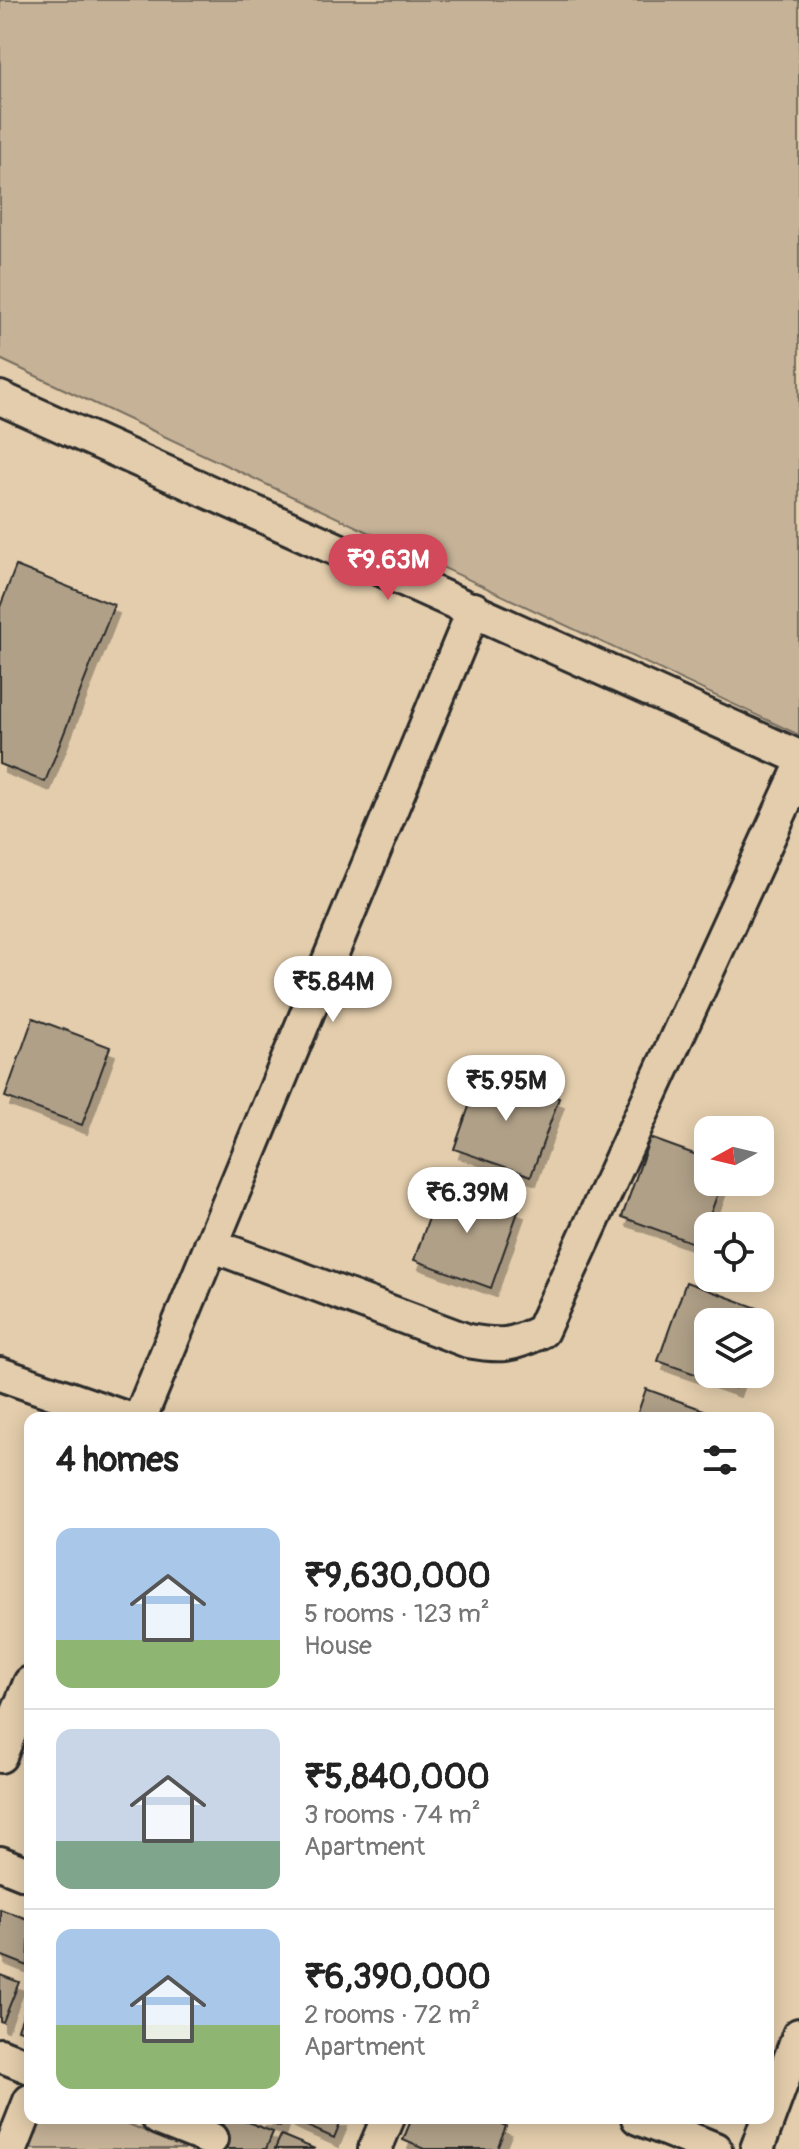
<!DOCTYPE html>
<meta charset="utf-8">
<style>
body{margin:0;font-family:Pangolin,sans-serif;background:#f6f6f6;color:#222;height:100vh;display:flex;flex-direction:column;font-size:30px;white-space:nowrap}
*{box-sizing:border-box;margin:0}
p{font-size:26px;color:#767676}
.icon{flex:none;width:44px;height:44px;fill:none;stroke:currentColor;stroke-width:2;stroke-linecap:round;stroke-linejoin:round}
.map{position:relative;flex:1;overflow:hidden}
.drawer{position:absolute;left:24px;top:1412px;width:750px;height:712px;display:flex;flex-direction:column;background:#fff;border-radius:16px;box-shadow:0 4px 20px #0003}
.drawer>*{flex:none}
.needle{width:52px;rotate:262deg}
.fabs{position:absolute;left:694px;top:1116px;display:grid;gap:16px}
.fabs a{display:grid;place-items:center;width:80px;height:80px;border-radius:16px;background:#fff;box-shadow:0 4px 20px #0003;font-size:40px}
.price{position:absolute;translate:-50% -68px;padding:0 18px;border-radius:28px;background:#fff;color:#222;font-size:26px;line-height:52px;filter:drop-shadow(0 2px 4px #0008)}
.price::after{content:'';position:absolute;left:50%;top:48px;width:24px;height:18px;margin-left:-12px;background:inherit;clip-path:polygon(0 0,100% 0,50% 100%)}
.price.selected{background:#d1495b;color:#fff}
ul{padding:0;list-style:none}
li{display:flex;align-items:center;gap:24px;height:200px;padding:0 32px}
li+li{border-top:2px solid #e0e0e0}
li span{display:grid;place-items:center;flex:none;width:224px;height:160px;border-radius:16px;color:#555}
li>.icon{margin-inline-start:auto}
span .icon{width:96px;height:96px;fill:#fffc;stroke-width:1}
li b{font-size:34px}
h2{display:flex;justify-content:space-between;align-items:center;height:96px;padding:0 32px;font-size:34px}
.map>svg:first-child{display:block}
</style>
<div class="map">
<svg width="799" height="2149" viewBox="0 0 799 2149">
<defs>
<filter id="shadow"><feDropShadow dx="5" dy="9" stdDeviation="0" flood-color="#0004"/></filter>
</defs>
<rect width="100%" height="100%" fill="#e3cdac"/>
<filter id="ink" filterUnits="userSpaceOnUse"><feTurbulence type="fractalNoise" baseFrequency=".0125" numOctaves="2"/><feDisplacementMap in="SourceGraphic" scale="16" xChannelSelector="R" yChannelSelector="G"/><feConvolveMatrix kernelMatrix="1 2 1 2 8 2 1 2 1" color-interpolation-filters="sRGB"/></filter>
<g filter="url(#ink)">
<path fill="#c5b297" stroke="#786e61" stroke-width="2" d="M0 0H799V735L0 359Z
M39 2118H115L186 2149H25Z"/>
<path fill="#b0a088" stroke="#2b2b2b" stroke-width="2" filter="url(#shadow)" d="M16 566 114 605 45 782 0 764V607Z
M33 1018 110 1047 82 1125 5 1097Z
M482 1070 559 1098 531 1176 454 1149Z
M650 1138 708 1159V1182H722L699 1245 622 1217Z
M442 1182 519 1209 491 1288 414 1260Z
M686 1282 763 1310 759 1322H708V1374H740L735 1388 658 1361Z
M646 1389 723 1417V1418H636Z
M0 1909 30 1920 28 1966 0 1955Z
M0 1975 19 1982 3 2022 0 2021Z
M30 1997V2033L18 2029Z
M225 2118H238L273 2132 266 2149H213Z
M259 2118H283L280 2127Z
M289 2118H342L334 2138Z
M412 2118H488L506 2126 497 2149H424L403 2140Z
M281 2135 315 2149H275Z"/>
<g fill="none" stroke-linecap="round" stroke-linejoin="round">
<g stroke="#2b2b2b" stroke-width="38">
<path id="minor" d="M0 398 799 757
M211 1245 468 1341C501 1347 512 1346 542 1331L799 771
M0 1374 126 1418
M140 1418 474 609
M0 1756 30 1683
M0 1863 30 1875
M0 2055 30 2067
M158 2118 211 2139
M638 2118 715 2149
M11 2149 30 2101
M375 2149 388 2118
M757 2149 799 2035"/>
</g>
<use href="#minor" stroke="#e3cdac" stroke-width="32"/>
</g>
</g>
</svg>
<div class="fabs">
<a><svg class="needle" viewBox="-14 -14 28 28"><path d="M0-13l5 13h-10z" fill="#e53935"/><path d="M0 13l5-13h-10z" fill="#767676"/></svg></a>
<a><svg class="icon" aria-label="locate" viewBox="0 0 24 24"><circle cx="12" cy="12" r="6"/><path d="M12 2v4M12 18v4M2 12h4M18 12h4"/></svg></a>
<a><svg class="icon" aria-label="layers" viewBox="0 0 24 24"><path d="M12 4l9 5-9 5-9-5zM3 14l9 5 9-5"/></svg></a>
</div>
<b class="price selected" style="left:388px;top:602px">₹9.63M</b>
<b class="price" style="left:333px;top:1024px">₹5.84M</b>
<b class="price" style="left:506px;top:1123px">₹5.95M</b>
<b class="price" style="left:467px;top:1235px">₹6.39M</b>
<section class="drawer">
<h2>4 homes<svg class="icon" aria-label="filters" viewBox="0 0 24 24"><path d="M4 7h16M4 17h16"/><circle cx="9" cy="7" r="2"/><circle cx="15" cy="17" r="2"/></svg></h2>
<ul>
<li><span style="background:linear-gradient(#a9c7e8 70%,#8fb573 0)"><svg class="icon" aria-label="home" viewBox="0 0 24 24"><path d="M3 11l9-7 9 7M6 9v11h12V9"/></svg></span><div><b>₹9,630,000</b><p>5 rooms · 123 m²</p><p>House</p></div></li>
<li><span style="background:linear-gradient(#c9d6e8 70%,#7fa58c 0)"><svg class="icon" aria-label="home" viewBox="0 0 24 24"><path d="M3 11l9-7 9 7M6 9v11h12V9"/></svg></span><div><b>₹5,840,000</b><p>3 rooms · 74 m²</p><p>Apartment</p></div></li>
<li><span style="background:linear-gradient(#a9c7e8 60%,#8fb573 0)"><svg class="icon" aria-label="home" viewBox="0 0 24 24"><path d="M3 11l9-7 9 7M6 9v11h12V9"/></svg></span><div><b>₹6,390,000</b><p>2 rooms · 72 m²</p><p>Apartment</p></div></li>
</ul>
</section>
</div>
